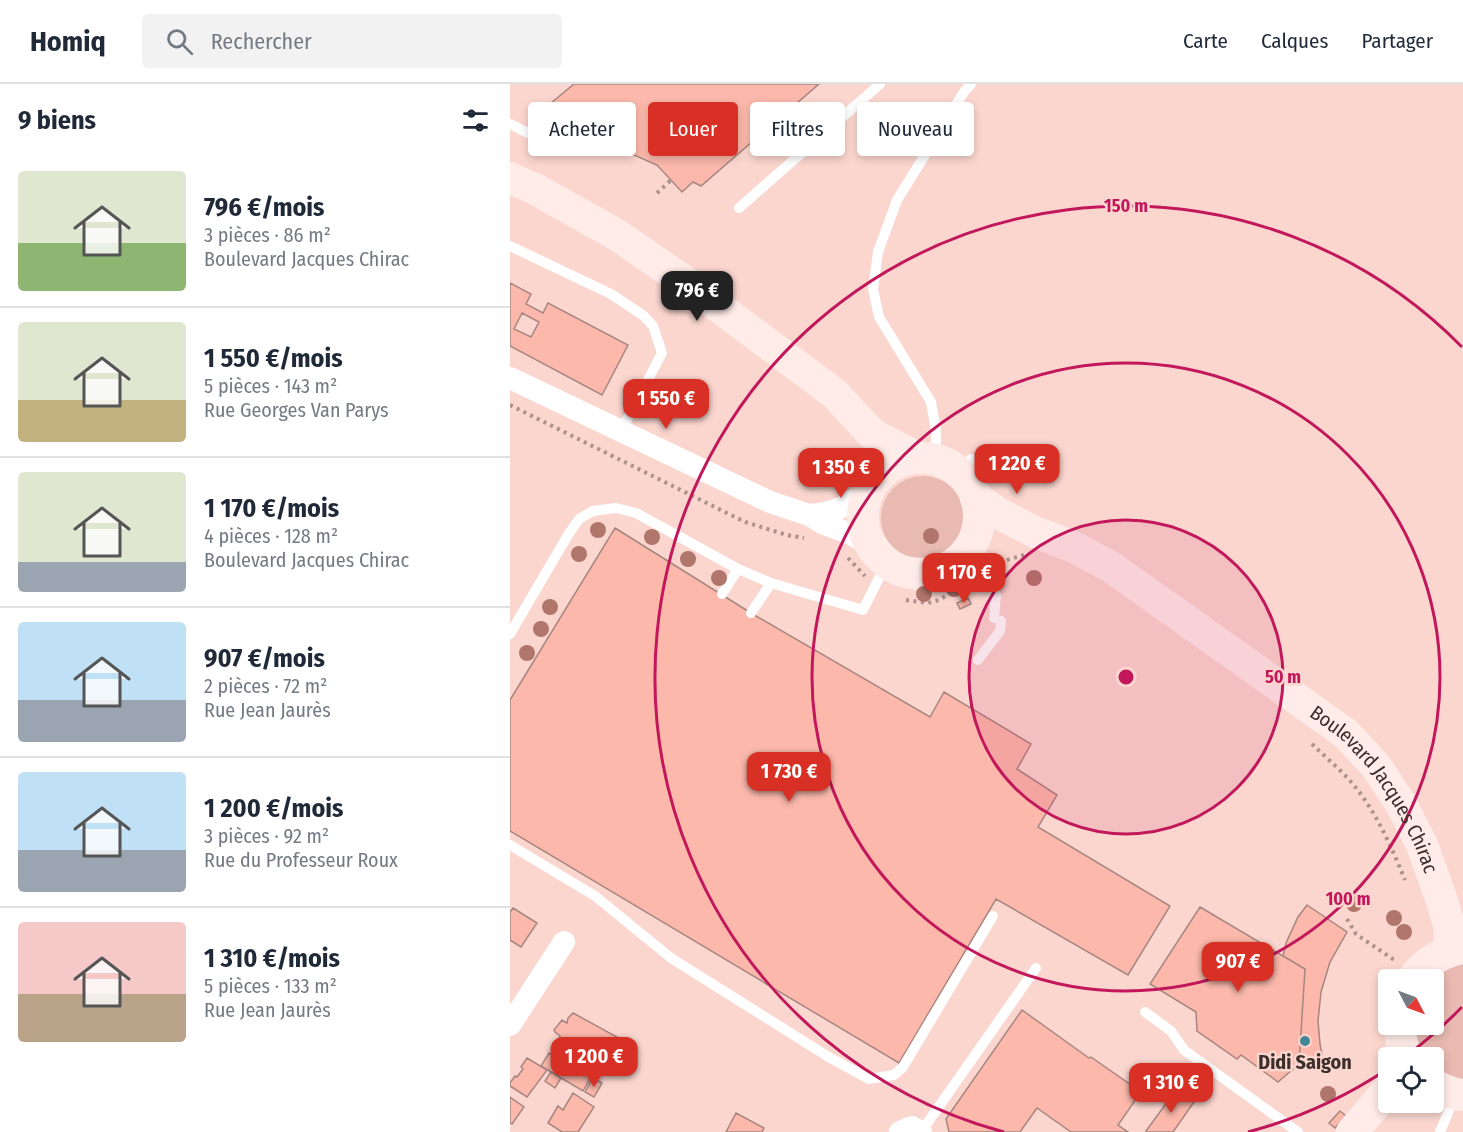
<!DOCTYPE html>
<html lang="fr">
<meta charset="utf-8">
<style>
body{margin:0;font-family:"Fira Sans Condensed",sans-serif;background:#f2f2f3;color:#1f2937;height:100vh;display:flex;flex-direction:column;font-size:22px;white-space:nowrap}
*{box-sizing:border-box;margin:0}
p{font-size:20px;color:#747a83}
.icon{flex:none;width:33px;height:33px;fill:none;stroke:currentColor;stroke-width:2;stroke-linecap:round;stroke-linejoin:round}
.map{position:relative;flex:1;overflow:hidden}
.sheet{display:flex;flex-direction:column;background:#fff;width:510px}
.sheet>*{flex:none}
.guide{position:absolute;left:18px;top:18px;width:570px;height:54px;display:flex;gap:12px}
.needle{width:39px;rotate:131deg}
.fabs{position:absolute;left:868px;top:885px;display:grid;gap:12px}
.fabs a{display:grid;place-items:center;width:66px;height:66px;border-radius:6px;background:#fff;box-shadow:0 3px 9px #0003;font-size:30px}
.price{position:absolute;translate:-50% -51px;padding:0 14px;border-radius:12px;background:#d93025;color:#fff;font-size:20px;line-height:39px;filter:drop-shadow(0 2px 3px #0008)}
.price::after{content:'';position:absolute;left:50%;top:36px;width:18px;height:14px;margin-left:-9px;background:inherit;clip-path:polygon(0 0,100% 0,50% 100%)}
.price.current{background:#222;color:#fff}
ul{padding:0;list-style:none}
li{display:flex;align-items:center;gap:18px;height:150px;padding:0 18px}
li+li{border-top:2px solid #e0e1e3}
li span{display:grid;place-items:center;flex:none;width:168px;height:120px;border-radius:6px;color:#555}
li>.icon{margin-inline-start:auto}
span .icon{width:72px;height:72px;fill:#fffc;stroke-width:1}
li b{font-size:26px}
h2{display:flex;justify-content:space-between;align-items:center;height:72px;padding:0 18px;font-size:26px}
.tag{padding:0 21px;border-radius:6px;background:#fff;box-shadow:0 3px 9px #0003;font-size:21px;line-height:54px}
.tag.current{background:#d93025;color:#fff}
header{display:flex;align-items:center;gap:36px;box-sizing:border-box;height:84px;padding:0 30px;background:#fff;border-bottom:2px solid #e0e1e3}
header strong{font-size:28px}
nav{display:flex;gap:33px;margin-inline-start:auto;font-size:21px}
.search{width:420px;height:54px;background:#f2f2f3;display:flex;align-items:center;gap:15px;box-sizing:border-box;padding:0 21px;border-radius:6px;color:#747a83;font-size:22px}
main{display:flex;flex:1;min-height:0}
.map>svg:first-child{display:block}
</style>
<header>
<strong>Homiq</strong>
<div class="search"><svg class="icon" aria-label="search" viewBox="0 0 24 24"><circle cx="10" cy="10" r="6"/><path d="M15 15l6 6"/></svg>Rechercher</div>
<nav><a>Carte</a><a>Calques</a><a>Partager</a></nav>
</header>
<main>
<section class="sheet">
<h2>9 biens<svg class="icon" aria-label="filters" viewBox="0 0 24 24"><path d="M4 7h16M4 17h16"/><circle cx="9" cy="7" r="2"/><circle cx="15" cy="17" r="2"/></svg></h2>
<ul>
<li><span style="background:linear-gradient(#dfe7d0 60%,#8fb573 0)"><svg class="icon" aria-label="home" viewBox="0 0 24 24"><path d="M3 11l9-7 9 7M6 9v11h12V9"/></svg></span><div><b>796 €/mois</b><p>3 pièces · 86 m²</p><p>Boulevard Jacques Chirac</p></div></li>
<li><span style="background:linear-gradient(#dfe7d0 65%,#c2b280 0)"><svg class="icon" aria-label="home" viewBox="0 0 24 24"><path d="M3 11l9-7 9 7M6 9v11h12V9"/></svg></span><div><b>1 550 €/mois</b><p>5 pièces · 143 m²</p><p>Rue Georges Van Parys</p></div></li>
<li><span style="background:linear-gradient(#dfe7d0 75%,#9aa5b1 0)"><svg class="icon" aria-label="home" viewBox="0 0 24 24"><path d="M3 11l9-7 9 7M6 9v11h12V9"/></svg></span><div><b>1 170 €/mois</b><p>4 pièces · 128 m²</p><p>Boulevard Jacques Chirac</p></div></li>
<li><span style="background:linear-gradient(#bfe0f5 65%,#9aa5b1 0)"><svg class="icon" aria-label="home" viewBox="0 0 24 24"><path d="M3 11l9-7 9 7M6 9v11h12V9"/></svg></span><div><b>907 €/mois</b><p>2 pièces · 72 m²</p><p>Rue Jean Jaurès</p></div></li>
<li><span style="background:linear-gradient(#bfe0f5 65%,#9aa5b1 0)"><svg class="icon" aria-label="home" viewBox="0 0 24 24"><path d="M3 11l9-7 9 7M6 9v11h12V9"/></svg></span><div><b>1 200 €/mois</b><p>3 pièces · 92 m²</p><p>Rue du Professeur Roux</p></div></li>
<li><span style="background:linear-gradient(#f6c9c9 60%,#b9a48a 0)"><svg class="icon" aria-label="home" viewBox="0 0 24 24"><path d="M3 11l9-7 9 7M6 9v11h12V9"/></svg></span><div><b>1 310 €/mois</b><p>5 pièces · 133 m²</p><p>Rue Jean Jaurès</p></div></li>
</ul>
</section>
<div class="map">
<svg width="953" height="1048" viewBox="0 0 953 1048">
<rect width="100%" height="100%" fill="#fbd6cf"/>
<path fill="#e8bab1" d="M371 434a42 42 0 1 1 84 0a42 42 0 1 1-84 0Z
M953 880V1001L924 988V974L911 973 901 941 924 940V896L921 895C930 887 941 882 953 880Z"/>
<path fill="#fbb8ab" stroke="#a78680" stroke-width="1.5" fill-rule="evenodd" d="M64 0H309L191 102 183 98 172 108 147 81 29 29Z
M0 199 21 210 16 220 33 229 38 219 118 261 92 311 0 262ZM12 229 29 238 21 253 4 245Z
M105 444 241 529 420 633 434 608 521 660 507 685 547 711 528 743 660 822 618 891 486 815 389 979 0 747V616Z
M458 514 461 520 450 525 447 519Z
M797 821 837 848 820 878 811 908 808 937 810 960 813 976 789 980 795 885 773 872 776 859 788 833Z
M690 823 795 885 789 980 768 998 731 971 727 975 687 947 686 928 640 900Z
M3 824 27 839 11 863 0 856V828Z
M512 926 579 974 581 973 631 1008 608 1041 618 1048H561L527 1024 510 1048H439L436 1035Z
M63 929 107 953 105 960 101 963 88 987 44 963 50 952 45 948 44 946 52 936 57 939 58 934Z
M39 969 81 993 73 1007 31 982Z
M17 974 37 986 17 1013 0 1002V999L5 992 7 993 13 985 11 983Z
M41 988 51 994 45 1004 35 997Z
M83 994 92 999 84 1013 75 1008Z
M666 1006 684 1018 663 1048H637L636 1047Z
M63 1009 84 1023 68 1048H52L38 1039 48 1022 53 1026Z
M0 1013 14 1023 2 1040 0 1039Z
M830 1027 836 1032 825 1044 819 1039Z
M226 1029 254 1044 252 1048H216Z"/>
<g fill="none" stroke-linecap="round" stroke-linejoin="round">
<path stroke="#ab908b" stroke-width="4" stroke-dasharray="3 4.5" stroke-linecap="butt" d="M147 109 161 96
M0 321 235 438 277 451 294 454
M338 474 355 492
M396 516 418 519 429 516 493 477 514 471
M802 660C815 673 830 685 842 699 866 727 881 762 895 796
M837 835 846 850 887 878"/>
<path stroke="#fff" stroke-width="10" d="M0 40 20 50
M229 124 370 0
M0 162 101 210 134 232 143 242 152 269 111 347
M426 375V346L421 318 369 233 363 205 368 168 387 116 454 8 461 0
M451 389 461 375
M212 510 228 485
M241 529 261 499
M484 534 486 511
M0 550 58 451 69 435 83 427 106 424 126 429 228 485 261 499 353 526 372 488 373 475
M468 576 490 547 491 537
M0 761 85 812 161 874 317 972 359 995 384 991 393 983 483 832
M635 928 661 947 674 966 788 1048
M411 1048 526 884
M930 1048 945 1012"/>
<path stroke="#fff" stroke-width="22" d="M0 294 260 418 299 431 312 439 341 450 362 462
M299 431C327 429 336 421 360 406
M0 941 54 858
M390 1048 402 1043 411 1048"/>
<g stroke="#ffece8" stroke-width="32">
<path d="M0 94 27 106 107 151 174 197 325 310 362 350 408 374"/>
<circle cx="411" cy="432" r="58"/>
<path id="s1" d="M466 414 488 429 525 448 564 463 601 483 835 649 866 682 891 720 912 761 930 811 939 841 941 866"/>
<path d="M902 896C915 878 931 868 953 864"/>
<path d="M889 940 892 960 898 974"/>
<path d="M924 1001C933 1006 942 1010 953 1011"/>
<path d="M842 1048 879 1005"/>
</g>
</g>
<g fill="#b0756b">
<circle cx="88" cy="446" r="8"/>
<circle cx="421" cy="452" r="8"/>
<circle cx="142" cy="453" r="8"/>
<circle cx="69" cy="470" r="8"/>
<circle cx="178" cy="475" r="8"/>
<circle cx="209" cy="494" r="8"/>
<circle cx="524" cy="494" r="8"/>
<circle cx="444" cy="505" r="8"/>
<circle cx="414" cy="510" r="8"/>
<circle cx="40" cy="523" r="8"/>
<circle cx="31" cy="545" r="8"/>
<circle cx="17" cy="569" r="8"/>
<circle cx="844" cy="820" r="8"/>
<circle cx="884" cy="834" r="8"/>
<circle cx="894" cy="848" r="8"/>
<circle cx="818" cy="1010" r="8"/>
</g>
<circle cx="616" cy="593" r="157" fill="#c2185b" fill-opacity=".12"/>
<g fill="none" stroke="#c2185b" stroke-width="3">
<circle cx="616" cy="593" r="157"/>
<circle cx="616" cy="593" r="314"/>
<path d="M952 923A471 471 0 0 1 896 972M876 986A471 471 0 0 1 738 1048M494 1048A471 471 0 1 1 952 263"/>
</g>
<circle fill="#428794" stroke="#fbd6cf" stroke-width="2" cx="795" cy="957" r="6"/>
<g text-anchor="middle" stroke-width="5" stroke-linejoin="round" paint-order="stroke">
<g font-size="20" fill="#3c2e2b" stroke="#fbd6cf">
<text dy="7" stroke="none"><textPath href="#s1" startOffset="502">Boulevard Jacques Chirac</textPath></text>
</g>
<g font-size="20" font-weight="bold" fill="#3c2e2b" stroke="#fbd6cf">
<text x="795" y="985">Didi Saigon</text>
</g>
</g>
<circle cx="616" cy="593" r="9" fill="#c2185b" stroke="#fbd6cf" stroke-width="3"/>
<g font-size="18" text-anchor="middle" font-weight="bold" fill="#c2185b" stroke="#fbd6cf" stroke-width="5" stroke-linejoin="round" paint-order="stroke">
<text x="616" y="128">150 m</text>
<text x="773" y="599">50 m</text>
<text x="838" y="821">100 m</text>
</g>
</svg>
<div class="fabs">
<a><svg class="needle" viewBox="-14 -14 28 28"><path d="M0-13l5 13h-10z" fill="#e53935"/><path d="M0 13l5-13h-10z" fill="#747a83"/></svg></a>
<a><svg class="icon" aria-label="locate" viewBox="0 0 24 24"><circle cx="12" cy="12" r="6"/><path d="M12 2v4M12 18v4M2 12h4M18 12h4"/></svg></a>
</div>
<b class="price current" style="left:187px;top:238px">796 €</b>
<b class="price" style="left:156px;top:346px">1 550 €</b>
<b class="price" style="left:507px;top:411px">1 220 €</b>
<b class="price" style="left:331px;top:415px">1 350 €</b>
<b class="price" style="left:454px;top:520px">1 170 €</b>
<b class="price" style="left:279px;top:719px">1 730 €</b>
<b class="price" style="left:728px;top:909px">907 €</b>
<b class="price" style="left:84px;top:1004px">1 200 €</b>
<b class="price" style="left:661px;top:1030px">1 310 €</b>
<div class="guide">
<a class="tag">Acheter</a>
<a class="tag current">Louer</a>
<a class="tag">Filtres</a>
<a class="tag">Nouveau</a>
</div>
</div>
</main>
